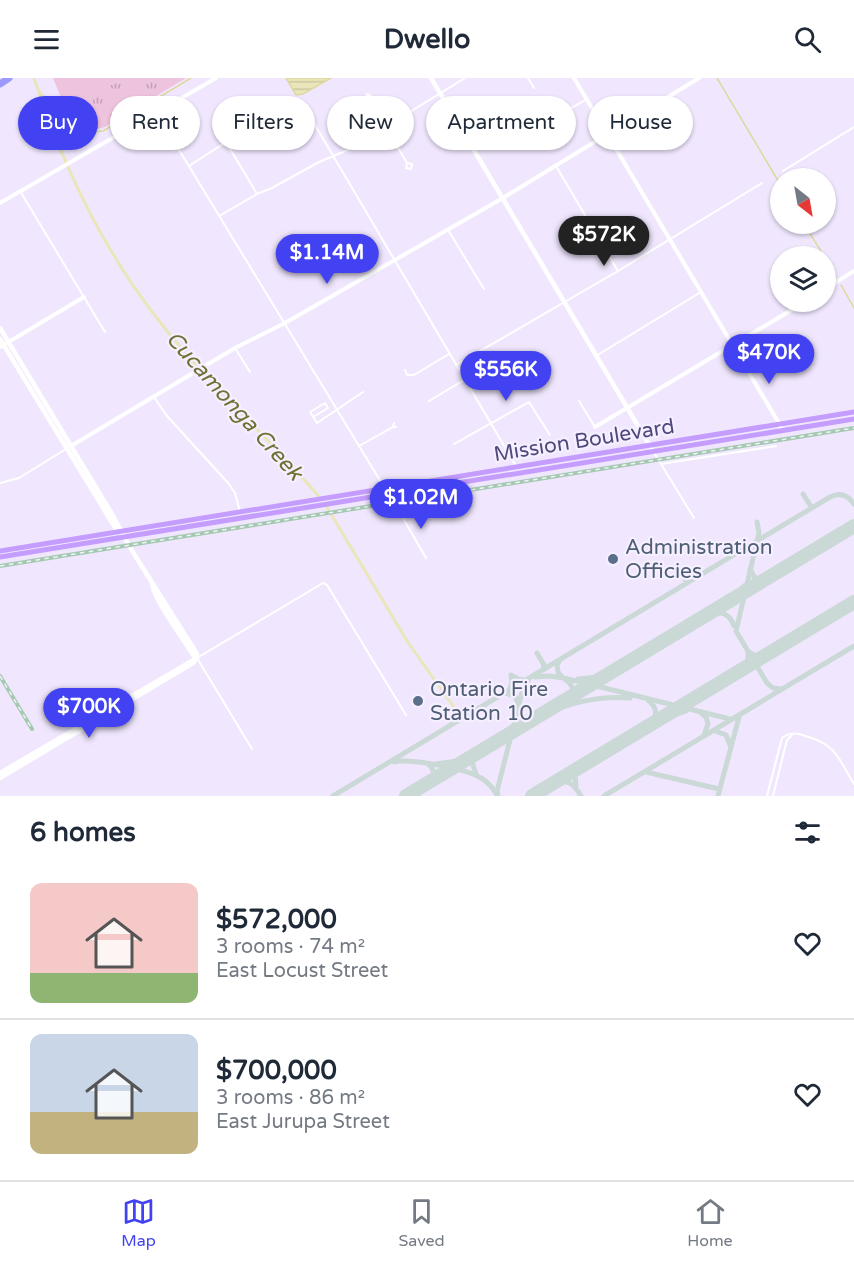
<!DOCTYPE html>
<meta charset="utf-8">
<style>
body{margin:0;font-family:"Varela Round",sans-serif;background:#f2f2f3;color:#1f2937;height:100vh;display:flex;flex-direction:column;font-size:22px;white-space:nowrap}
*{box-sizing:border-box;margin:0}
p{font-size:20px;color:#747a83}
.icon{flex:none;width:33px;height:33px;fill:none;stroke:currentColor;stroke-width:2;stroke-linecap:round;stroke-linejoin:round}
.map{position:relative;height:718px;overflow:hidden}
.drawer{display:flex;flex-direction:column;background:#fff;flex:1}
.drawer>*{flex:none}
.guide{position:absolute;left:18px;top:18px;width:819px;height:54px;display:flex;gap:12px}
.needle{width:39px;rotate:149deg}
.controls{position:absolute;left:770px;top:90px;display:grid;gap:12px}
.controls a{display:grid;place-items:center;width:66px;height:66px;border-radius:50%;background:#fff;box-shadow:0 2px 4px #0004;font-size:30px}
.price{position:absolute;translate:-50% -51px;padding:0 14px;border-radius:21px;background:#4242f2;color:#fff;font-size:20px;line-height:39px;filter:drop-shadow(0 2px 3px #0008)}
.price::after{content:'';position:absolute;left:50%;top:36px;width:18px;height:14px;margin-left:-9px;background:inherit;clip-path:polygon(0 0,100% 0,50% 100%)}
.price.selected{background:#222;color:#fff}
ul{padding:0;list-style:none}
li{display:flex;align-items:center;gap:18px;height:150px;padding:0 30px}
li+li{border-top:2px solid #e0e1e3}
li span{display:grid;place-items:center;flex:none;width:168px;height:120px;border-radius:12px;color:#555}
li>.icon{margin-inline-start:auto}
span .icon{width:72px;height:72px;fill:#fffc;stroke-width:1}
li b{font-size:26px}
h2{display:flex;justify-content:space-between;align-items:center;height:72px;padding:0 30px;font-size:26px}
.chip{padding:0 21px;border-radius:27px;background:#fff;box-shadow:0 2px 4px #0004;font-size:21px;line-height:54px}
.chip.selected{background:#4242f2;color:#fff}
header{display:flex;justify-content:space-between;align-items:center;height:78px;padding:0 30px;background:#fff;font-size:27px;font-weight:800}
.menu{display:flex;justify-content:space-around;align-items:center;height:84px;border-top:2px solid #e0e1e3;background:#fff;font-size:16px;color:#747a83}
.menu a{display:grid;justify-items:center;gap:3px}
.menu .selected{color:#4242f2}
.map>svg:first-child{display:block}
</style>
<header><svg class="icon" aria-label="menu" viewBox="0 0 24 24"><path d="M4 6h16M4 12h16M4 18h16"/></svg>Dwello<svg class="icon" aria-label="search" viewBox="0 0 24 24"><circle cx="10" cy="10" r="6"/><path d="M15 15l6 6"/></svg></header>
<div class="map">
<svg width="854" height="718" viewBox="0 0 854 718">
<defs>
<pattern id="grass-tufts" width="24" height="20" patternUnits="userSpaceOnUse" patternTransform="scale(1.5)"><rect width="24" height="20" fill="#eec3de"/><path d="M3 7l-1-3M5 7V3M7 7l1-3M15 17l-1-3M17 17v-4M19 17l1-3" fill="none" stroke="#c3a0b9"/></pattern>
<pattern id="water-rules" width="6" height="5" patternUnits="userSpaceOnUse" patternTransform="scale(1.5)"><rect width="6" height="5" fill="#eae6b9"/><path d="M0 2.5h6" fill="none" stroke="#cac7a3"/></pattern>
</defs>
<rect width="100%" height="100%" fill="#f0e7fe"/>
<path fill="url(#grass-tufts)" d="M119 0H186L105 49 88 53 77 52 78 47 76 43 90 33C94 11 100 11 119 4Z"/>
<path fill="#eec3de" d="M53 0H119V4C101 11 94 11 90 33L72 46Z"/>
<path fill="url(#water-rules)" stroke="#ddd99e" stroke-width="1.5" d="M286 0H331L303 16 296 17Z"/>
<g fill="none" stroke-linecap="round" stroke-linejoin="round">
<path stroke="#ddd99e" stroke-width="1.5" d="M717 0 780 106
M79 55 103 53 191 0
M804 146 824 178
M825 181 835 198
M841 207 854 230"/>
<path stroke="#eae6b9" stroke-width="3" d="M34 0C61 82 98 162 150 231 201 300 266 356 321 421
M40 14 61 45
M325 426 409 566 456 632"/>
<path stroke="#cad8d6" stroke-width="5" d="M803 416 812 430
M757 444 759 455 736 553 767 605 773 610 780 611
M679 491 687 505
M750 491 755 500 766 501
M729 523 744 508
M709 536C721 532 730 536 734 548
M749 574 756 578 767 577
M537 575 544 587 543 592
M560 582 557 587 558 594C564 604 581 606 567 621
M741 592 748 584V575
M535 599 549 598 564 600 730 641
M578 601 598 599 615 592
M510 611 512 604 511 597 518 601 524 602
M505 615 515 618 519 627
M648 622C658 630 658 639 649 648
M518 632 525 641 535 640
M701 635 706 639 708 646 704 657
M536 640C566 626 596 617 630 620
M657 643 686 633
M715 653 726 657 730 667
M503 660 511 651
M394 684C410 680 467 691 481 700 488 704 493 710 497 717
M436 686 457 683 475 676
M646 694 719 711
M476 696 472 684 478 674
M438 699 455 694
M427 705C435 699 436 692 428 686
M553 705C567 700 574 706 581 718
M576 708 575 697 583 688
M333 718 830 419C840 414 848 417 854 426
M498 718 497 713 522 614 528 603
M604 718 854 568
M718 718 739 639"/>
<path stroke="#cad8d6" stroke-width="14" d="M406 718 854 448
M532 718 854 524"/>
<path stroke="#fff" stroke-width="2" d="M528 0 534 10
M370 23 365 21 367 16 371 18 370 23 407 85 412 86 411 91 406 90 407 85
M302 25 516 388
M156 34 384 409
M554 40 587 21
M189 88 226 64 257 116
M556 88 618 193
M783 93 854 49
M20 113 105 254
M219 138 257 116 272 110 319 84 350 71 465 0
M448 152 484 211
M235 270 250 294
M596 278 701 214
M456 287 618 193 762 105
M405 292 407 297H414L449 276
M154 319 167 338 229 406 235 415 240 434
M429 323 464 302
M579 323 595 349
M313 339 328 330 325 325 310 334 317 345 363 314
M394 345 393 349H396
M454 366 529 324 550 357
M359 368 393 349
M650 368 694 440
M661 386 776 368
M0 405 19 400 66 371
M400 435 426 480
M252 671 197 580 323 505 327 507 406 637
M767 718 782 660C790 654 796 655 805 658 835 665 839 681 854 706
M773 718 787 662 792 657"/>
<path stroke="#fff" stroke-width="4" d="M574 0 780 347 781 352
M0 125 216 0
M825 211 854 193
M0 269 84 219
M595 349 805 224
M71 368 235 270 285 245 503 120 699 0"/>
<path stroke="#fff" stroke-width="4.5" d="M431 0 650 368
M0 250 112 436 131 471 197 576V580
M0 261 108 438 116 451 120 453
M152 505C152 519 184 562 193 577L197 580
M0 695 197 580
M0 700 193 585 197 580"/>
<path stroke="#c59dff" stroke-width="5" d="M0 473 854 334
M0 479 854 341"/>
<path stroke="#9d99fd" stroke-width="7" d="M0 6 9 0"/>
<g stroke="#a3caaf" stroke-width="4">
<path id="rail" d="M0 488 854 350
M0 598 32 651"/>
</g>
<use href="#rail" stroke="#f5efff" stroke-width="1.5" stroke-dasharray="4.5" stroke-linecap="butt"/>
</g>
<g fill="#5c6f8a" stroke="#f5efff" stroke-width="2">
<circle cx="613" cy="481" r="6"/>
<circle cx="418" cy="623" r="6"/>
</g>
<g text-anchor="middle" stroke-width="4.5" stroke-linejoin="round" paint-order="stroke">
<g font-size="21" fill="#4f487b" stroke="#f5efff">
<text transform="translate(584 362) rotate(-9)" y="7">Mission Boulevard</text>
</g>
<g font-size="21" fill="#4e5e75" stroke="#f5efff" text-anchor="start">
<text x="625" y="476">Administration<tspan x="625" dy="24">Officies</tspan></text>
<text x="430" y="618">Ontario Fire<tspan x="430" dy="24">Station 10</tspan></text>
</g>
<g font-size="22" font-style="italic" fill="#726f35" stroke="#f5efff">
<text transform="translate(235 327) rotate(48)" y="8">Cucamonga Creek</text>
</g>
</g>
</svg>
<div class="controls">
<a><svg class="needle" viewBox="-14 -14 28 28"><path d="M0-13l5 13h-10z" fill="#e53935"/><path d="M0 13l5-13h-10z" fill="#747a83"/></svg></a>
<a><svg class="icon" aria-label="layers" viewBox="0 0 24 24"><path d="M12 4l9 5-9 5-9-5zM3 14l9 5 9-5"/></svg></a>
</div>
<b class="price selected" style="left:604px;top:189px">$572K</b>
<b class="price" style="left:327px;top:207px">$1.14M</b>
<b class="price" style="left:769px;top:307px">$470K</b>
<b class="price" style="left:506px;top:324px">$556K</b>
<b class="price" style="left:421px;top:452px">$1.02M</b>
<b class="price" style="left:89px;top:661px">$700K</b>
<div class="guide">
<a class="chip selected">Buy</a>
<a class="chip">Rent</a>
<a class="chip">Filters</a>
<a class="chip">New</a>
<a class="chip">Apartment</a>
<a class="chip">House</a>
</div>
</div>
<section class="drawer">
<h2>6 homes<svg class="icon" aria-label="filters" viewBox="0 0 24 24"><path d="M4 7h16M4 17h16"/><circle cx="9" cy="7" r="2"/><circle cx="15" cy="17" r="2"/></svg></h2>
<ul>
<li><span style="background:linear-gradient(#f6c9c9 75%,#8fb573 0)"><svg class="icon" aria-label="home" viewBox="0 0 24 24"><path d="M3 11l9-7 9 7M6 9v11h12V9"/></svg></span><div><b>$572,000</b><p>3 rooms · 74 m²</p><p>East Locust Street</p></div><svg class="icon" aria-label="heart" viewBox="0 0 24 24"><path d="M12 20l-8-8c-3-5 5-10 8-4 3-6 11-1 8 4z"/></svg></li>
<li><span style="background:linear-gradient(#c9d6e8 65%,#c2b280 0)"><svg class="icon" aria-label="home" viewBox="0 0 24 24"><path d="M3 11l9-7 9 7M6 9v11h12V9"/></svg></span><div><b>$700,000</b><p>3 rooms · 86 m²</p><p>East Jurupa Street</p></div><svg class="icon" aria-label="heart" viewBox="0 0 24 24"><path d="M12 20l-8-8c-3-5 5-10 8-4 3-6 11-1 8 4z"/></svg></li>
</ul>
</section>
<nav class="menu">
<a class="selected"><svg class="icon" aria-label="map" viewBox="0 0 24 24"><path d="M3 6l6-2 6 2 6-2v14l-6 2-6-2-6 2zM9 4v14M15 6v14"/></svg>Map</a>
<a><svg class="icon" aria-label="saved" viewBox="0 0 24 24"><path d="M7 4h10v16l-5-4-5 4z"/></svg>Saved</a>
<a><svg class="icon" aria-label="home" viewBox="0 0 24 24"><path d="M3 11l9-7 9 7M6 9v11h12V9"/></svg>Home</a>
</nav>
